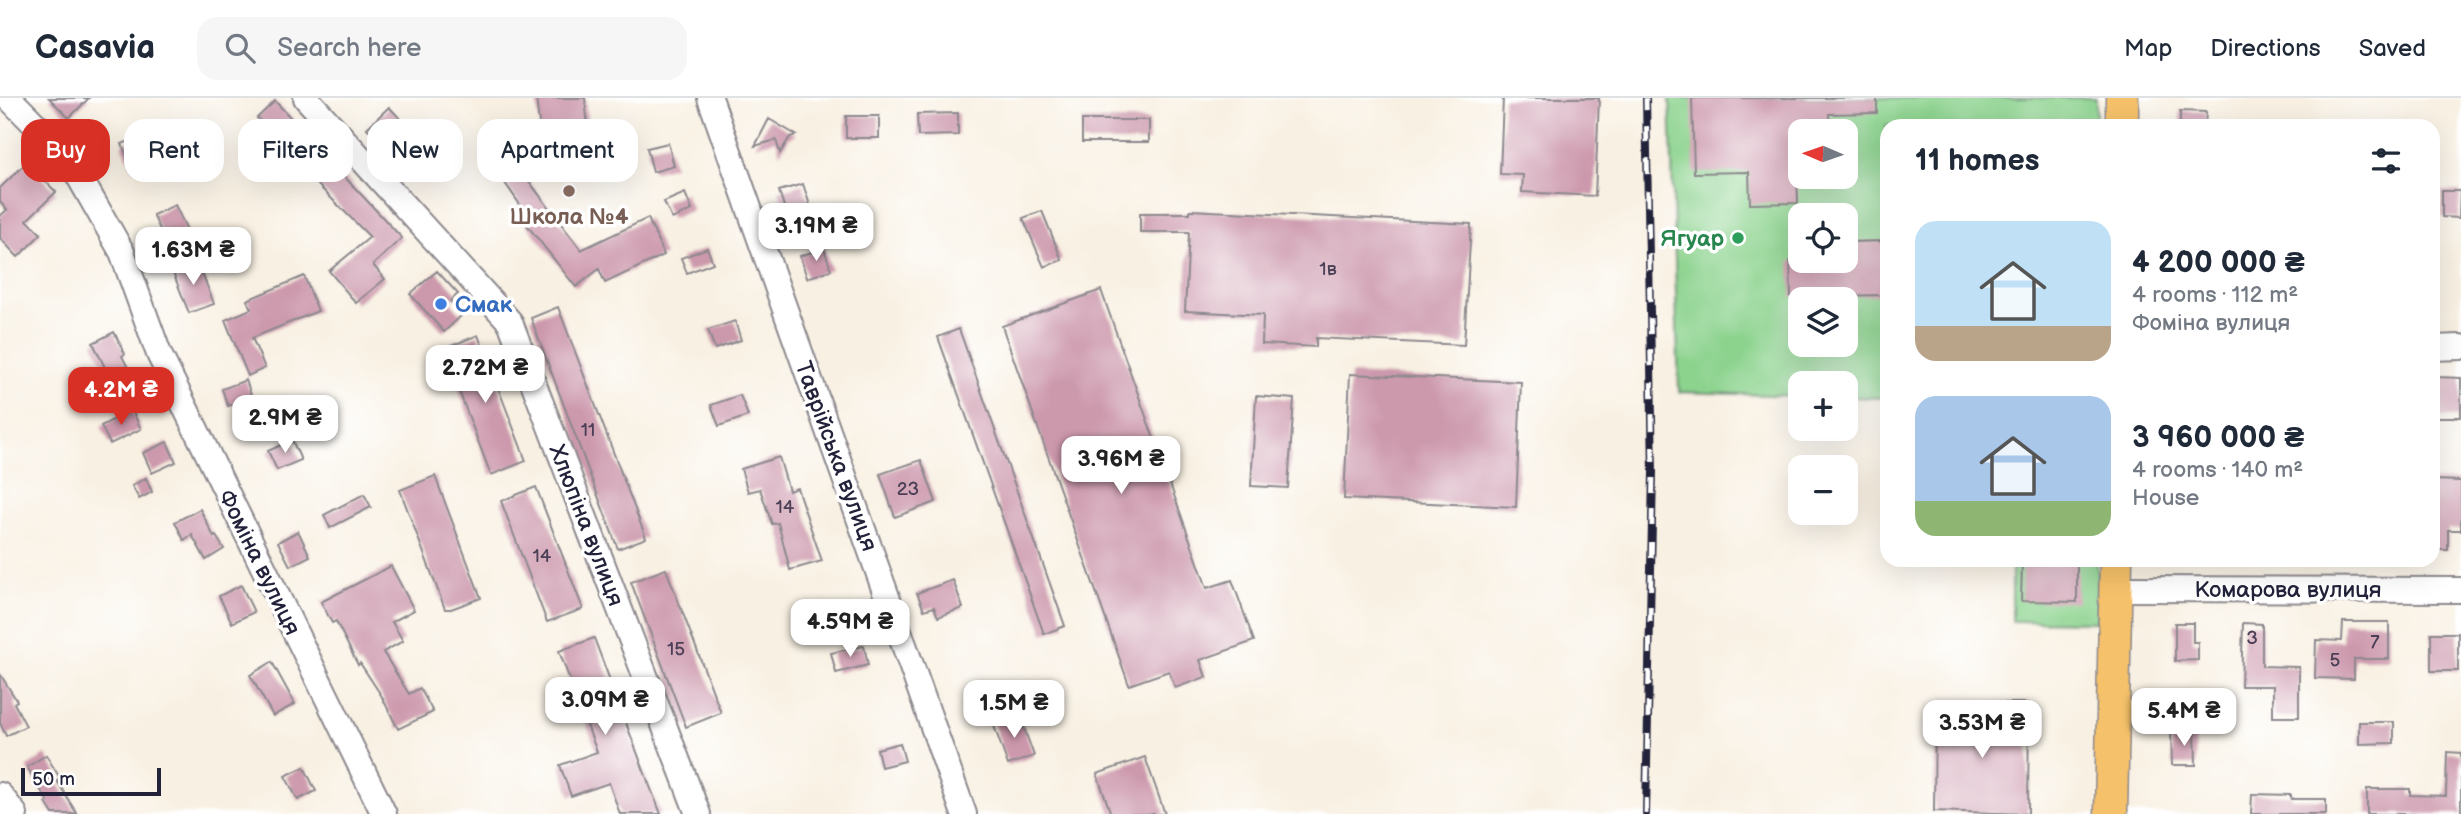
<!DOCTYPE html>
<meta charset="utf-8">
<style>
body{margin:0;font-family:"Balsamiq Sans",sans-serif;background:#f6f6f7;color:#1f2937;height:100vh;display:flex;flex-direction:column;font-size:26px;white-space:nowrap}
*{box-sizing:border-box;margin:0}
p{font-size:23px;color:#747a83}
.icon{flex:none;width:38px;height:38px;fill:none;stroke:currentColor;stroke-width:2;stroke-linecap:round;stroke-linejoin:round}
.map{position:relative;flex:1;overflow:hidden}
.panel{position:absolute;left:1880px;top:21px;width:560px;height:448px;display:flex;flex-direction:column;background:#fff;border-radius:21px;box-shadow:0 7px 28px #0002}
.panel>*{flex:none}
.hud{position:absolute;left:21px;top:21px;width:665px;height:63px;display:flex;gap:14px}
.needle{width:46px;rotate:272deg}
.fabs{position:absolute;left:1788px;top:21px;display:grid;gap:14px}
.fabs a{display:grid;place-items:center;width:70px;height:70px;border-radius:14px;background:#fff;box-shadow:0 7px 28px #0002;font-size:35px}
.scale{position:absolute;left:21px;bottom:18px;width:140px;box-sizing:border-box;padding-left:7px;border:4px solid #22223b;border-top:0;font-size:19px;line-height:24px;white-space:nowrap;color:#22223b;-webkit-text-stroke:5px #fff;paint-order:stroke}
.price{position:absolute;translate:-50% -60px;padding:0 16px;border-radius:14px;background:#fff;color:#222;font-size:23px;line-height:46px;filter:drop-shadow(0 2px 4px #0008)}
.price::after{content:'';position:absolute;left:50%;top:42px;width:21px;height:16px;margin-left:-10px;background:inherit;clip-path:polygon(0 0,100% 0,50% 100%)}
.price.active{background:#d93025;color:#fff}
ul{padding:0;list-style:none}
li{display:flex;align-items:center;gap:21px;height:175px;padding:0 35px}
li span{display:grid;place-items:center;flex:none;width:196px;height:140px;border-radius:21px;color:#555}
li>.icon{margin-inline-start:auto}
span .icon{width:84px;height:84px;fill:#fffc;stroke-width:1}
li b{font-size:30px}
h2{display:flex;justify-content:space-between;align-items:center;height:84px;padding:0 35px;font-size:30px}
.chip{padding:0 24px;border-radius:21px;background:#fff;box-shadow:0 7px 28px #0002;font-size:24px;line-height:63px}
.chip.active{background:#d93025;color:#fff}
header{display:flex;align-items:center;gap:42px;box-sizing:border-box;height:98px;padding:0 35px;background:#fff;border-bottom:2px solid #e0e1e3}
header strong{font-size:33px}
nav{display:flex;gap:38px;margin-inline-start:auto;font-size:24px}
.search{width:490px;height:63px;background:#f6f6f7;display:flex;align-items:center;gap:18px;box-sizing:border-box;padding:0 24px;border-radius:21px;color:#747a83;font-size:26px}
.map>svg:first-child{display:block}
</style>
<header>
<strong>Casavia</strong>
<div class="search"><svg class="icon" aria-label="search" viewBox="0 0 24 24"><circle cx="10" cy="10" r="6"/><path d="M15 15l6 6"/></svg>Search here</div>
<nav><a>Map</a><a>Directions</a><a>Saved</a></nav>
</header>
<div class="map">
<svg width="2461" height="716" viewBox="0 0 2461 716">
<rect width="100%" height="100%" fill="#fff"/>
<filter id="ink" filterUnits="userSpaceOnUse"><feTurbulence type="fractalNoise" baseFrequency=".0143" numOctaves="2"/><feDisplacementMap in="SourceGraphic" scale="14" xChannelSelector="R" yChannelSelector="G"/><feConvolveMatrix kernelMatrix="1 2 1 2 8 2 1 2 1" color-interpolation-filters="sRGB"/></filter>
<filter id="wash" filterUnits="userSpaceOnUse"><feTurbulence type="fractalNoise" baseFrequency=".00686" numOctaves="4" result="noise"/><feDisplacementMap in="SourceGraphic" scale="28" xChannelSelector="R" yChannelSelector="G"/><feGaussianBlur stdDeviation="1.57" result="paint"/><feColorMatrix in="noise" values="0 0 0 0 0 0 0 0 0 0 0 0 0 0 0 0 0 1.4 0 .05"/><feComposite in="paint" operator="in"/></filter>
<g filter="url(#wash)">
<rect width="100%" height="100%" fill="#f8f0e2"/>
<path fill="#8cd38e" stroke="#577a64" stroke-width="2" fill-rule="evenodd" d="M1670 0H2096V28H1886V300L1846 299V285H1801V298L1679 294ZM1801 33H1846V79H1801ZM1801 117H1846V163H1801ZM1801 201H1846V247H1801Z
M2012 462H2097V524L2012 523Z"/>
<g id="blocks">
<path fill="#cc98ac" d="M49 0H89L69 20Z
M536 0H585L591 59 516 66 581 152 648 120 664 157 605 185 599 171 576 189 523 122 525 114 496 72 526 51 524 34 540 32Z
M1503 0H1599L1595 98 1522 94 1523 77 1500 76Z
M1692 0H1877V15L1829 16 1830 33H1801V72L1797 73 1798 105 1750 106 1749 74 1694 75Z
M275 3 292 21 275 38 257 20Z
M389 9 406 27 384 48 367 30Z
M2180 13 2206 14 2205 28H2180Z
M958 15V37L918 38 917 16Z
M846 18H879V40H846Z
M769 21 796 37 790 39 780 55 776 42 755 48Z
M1082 22H1149V44H1082Z
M144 37 154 62 132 71 122 46Z
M668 45 674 68 653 74 647 50Z
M325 58 402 140 373 167 385 181 356 205 329 173 370 139 306 75Z
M27 64 56 94 27 122 41 136 18 159 0 140V118L7 112 0 104V90Z
M803 86 814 119 790 127 779 93Z
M2442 93H2460L2459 120 2442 119Z
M685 95 692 112 672 121 664 104Z
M175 107 187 132 165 142 153 117Z
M1190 112 1471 126 1464 247 1316 240V249L1262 246 1263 217 1185 213 1189 134H1140V115H1190Z
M1042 113 1062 162 1044 169 1023 120Z
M1886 143V197L1791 199 1790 163H1846V144Z
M707 150 713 165 687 175 681 160Z
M824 150 831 172 807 180 800 158Z
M197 162 214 206 189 215 172 172Z
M437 173 458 196 450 203 462 217 444 234 410 196Z
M304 178 318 213 252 240 265 270 248 278 225 222 251 211 247 202Z
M1101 192 1207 490 1232 482 1254 543 1200 562 1206 579 1175 590 1169 573 1129 587 1002 228Z
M558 209 646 440 618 451 531 220Z
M735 223 741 242 715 251 708 232Z
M959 231 1065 528 1044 536 938 239Z
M114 234 125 256 122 258 144 301 123 312 112 289 114 288 93 245Z
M478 237 526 363 491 377 443 251Z
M1350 276 1521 284 1516 409 1344 401Z
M2436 279 2461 280V319H2435Z
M246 282 252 300 228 308 222 291Z
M740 297 748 318 719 328 711 307Z
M1256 298 1294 301 1288 390 1251 388Z
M132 312 141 331 110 346 101 328Z
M292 342 301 362 277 372 268 353Z
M167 344 176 364 152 375 143 355Z
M779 359 789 393 797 390 822 463 790 472 778 425 772 426 760 391 748 394 741 371Z
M921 362 936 404 895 419 880 376Z
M435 378 481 500 451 511H445L400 392Z
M146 380 152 394 139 401 132 388Z
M2432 382 2461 383V432H2448V452H2432Z
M536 389 583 511 547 524 501 403Z
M364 396 371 409 330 430 324 417Z
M200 411 214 439 216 438 224 451 206 462 192 437 184 442 175 424Z
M298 433 310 458 290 468 278 444Z
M2022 462H2077V504L2021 503Z
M391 468 414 512 392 524 403 543 383 554 409 596 420 590 433 614 398 631 381 597 360 565 358 567 336 523 332 525 321 504Z
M666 471 721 615 686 629 631 484Z
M953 482 963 510 938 519 934 509 924 512 917 495Z
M241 487 254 514 232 525 219 498Z
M2343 524H2389V561H2354V581L2315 580 2316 542 2342 543Z
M2175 525H2193V544H2198V562L2175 563Z
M2243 525 2262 526V568L2299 569V619H2273V588H2241Z
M2431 535H2458V573H2431Z
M594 540 649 686 661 716H620L609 685 571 698 560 667 597 654 559 553Z
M864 548 868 567 836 575 831 555Z
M272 564 295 606 273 618 250 577Z
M0 576 17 603 14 605 26 628 6 638 0 625Z
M2002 605H2029L2028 716 1934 713 1935 612 2002 613Z
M1019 616 1034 658 1008 667 993 625Z
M2359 624H2394V645L2359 646Z
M2171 632H2195L2196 667H2172Z
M900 645 905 663 881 669 877 651Z
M2447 654 2461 655V716H2367V691H2410V697L2446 698Z
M46 657 60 680 57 683 77 716H53L46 705 48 704 27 669Z
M1145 659 1165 716H1111L1097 676Z
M304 669 316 693 298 702 285 678Z
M2252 696 2291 697V701H2326V716H2251Z"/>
</g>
</g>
<g filter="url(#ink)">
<use href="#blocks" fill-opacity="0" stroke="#8d898e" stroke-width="2"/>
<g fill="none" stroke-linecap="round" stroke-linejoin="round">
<g stroke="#8d898e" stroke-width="28">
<path id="minor" d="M9 0 69 61 122 154 159 256 384 716
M306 0 510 224 698 716
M710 0 964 716
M2432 250 2461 249
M2115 491 2461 492
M0 697 15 716"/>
</g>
<g stroke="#8d898e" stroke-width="35">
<path id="major" d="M2122 28V0
M2111 716 2116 462"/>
</g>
<use href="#minor" stroke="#fff" stroke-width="24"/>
<use href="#major" stroke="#f5c16b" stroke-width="32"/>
<g stroke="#22223b" stroke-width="8">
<path id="rail" d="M1646 716 1653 374 1646 0"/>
</g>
<use href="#rail" stroke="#fff" stroke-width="5" stroke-dasharray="16" stroke-linecap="butt"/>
</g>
</g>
<circle fill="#8d6e63" stroke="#fff" stroke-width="2.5" cx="569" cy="93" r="7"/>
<circle fill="#2e9e5b" stroke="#fff" stroke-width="2.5" cx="1738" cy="140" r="7"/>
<circle fill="#3f7fe0" stroke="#fff" stroke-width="2.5" cx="441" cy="206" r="7"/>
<g text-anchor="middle" stroke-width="7" stroke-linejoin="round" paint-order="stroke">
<g font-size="19" fill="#4c4057">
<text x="1328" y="177">1в</text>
<text x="588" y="338">11</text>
<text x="908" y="397">23</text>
<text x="785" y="415">14</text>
<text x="542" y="464">14</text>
<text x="2252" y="546">3</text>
<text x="2375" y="550">7</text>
<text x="676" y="557">15</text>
<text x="2335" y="568">5</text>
</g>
<g font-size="23" font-weight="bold" fill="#785e54" stroke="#fff">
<text x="569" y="126">Школа №4</text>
</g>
<g font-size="23" font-weight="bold" fill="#27864d" stroke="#fff" text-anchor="end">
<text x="1724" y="148">Ягуар</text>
</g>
<g font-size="23" font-weight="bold" fill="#366cbe" stroke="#fff" text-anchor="start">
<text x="455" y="214">Смак</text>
</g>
<g font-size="23" fill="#22223b" stroke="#fff">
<text transform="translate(837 358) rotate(70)" y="8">Таврійська вулиця</text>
<text transform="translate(587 427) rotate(69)" y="8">Хлюпіна вулиця</text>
<text transform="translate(260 464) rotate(64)" y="8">Фоміна вулиця</text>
<text x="2288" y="499">Комарова вулиця</text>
</g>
</g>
</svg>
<div class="fabs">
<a><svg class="needle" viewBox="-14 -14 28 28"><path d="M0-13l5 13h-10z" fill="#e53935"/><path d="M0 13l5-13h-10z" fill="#747a83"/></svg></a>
<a><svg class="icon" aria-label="locate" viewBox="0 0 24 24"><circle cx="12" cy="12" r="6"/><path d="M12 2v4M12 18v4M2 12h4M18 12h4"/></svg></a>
<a><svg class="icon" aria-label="layers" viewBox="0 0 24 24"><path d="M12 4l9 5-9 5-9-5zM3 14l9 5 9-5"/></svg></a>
<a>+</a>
<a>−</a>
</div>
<div class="scale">50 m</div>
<b class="price" style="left:816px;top:165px">3.19M ₴</b>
<b class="price" style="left:193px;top:189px">1.63M ₴</b>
<b class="price" style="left:485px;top:307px">2.72M ₴</b>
<b class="price active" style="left:121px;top:329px">4.2M ₴</b>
<b class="price" style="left:285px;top:357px">2.9M ₴</b>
<b class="price" style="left:1121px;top:398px">3.96M ₴</b>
<b class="price" style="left:850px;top:561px">4.59M ₴</b>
<b class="price" style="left:605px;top:639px">3.09M ₴</b>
<b class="price" style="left:1014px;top:642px">1.5M ₴</b>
<b class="price" style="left:2184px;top:650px">5.4M ₴</b>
<b class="price" style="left:1982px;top:662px">3.53M ₴</b>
<div class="hud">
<a class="chip active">Buy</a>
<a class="chip">Rent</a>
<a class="chip">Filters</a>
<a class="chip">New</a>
<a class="chip">Apartment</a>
</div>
<section class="panel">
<h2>11 homes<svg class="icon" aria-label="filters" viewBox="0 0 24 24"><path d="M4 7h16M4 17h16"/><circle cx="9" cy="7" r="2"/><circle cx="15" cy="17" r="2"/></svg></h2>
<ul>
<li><span style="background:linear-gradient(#bfe0f5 75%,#b9a48a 0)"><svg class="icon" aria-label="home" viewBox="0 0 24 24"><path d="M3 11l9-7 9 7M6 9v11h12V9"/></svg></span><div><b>4 200 000 ₴</b><p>4 rooms · 112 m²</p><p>Фоміна вулиця</p></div></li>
<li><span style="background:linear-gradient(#a9c7e8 75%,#8fb573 0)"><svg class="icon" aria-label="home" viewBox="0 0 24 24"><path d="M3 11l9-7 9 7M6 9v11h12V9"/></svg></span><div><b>3 960 000 ₴</b><p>4 rooms · 140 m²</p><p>House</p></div></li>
</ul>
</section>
</div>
